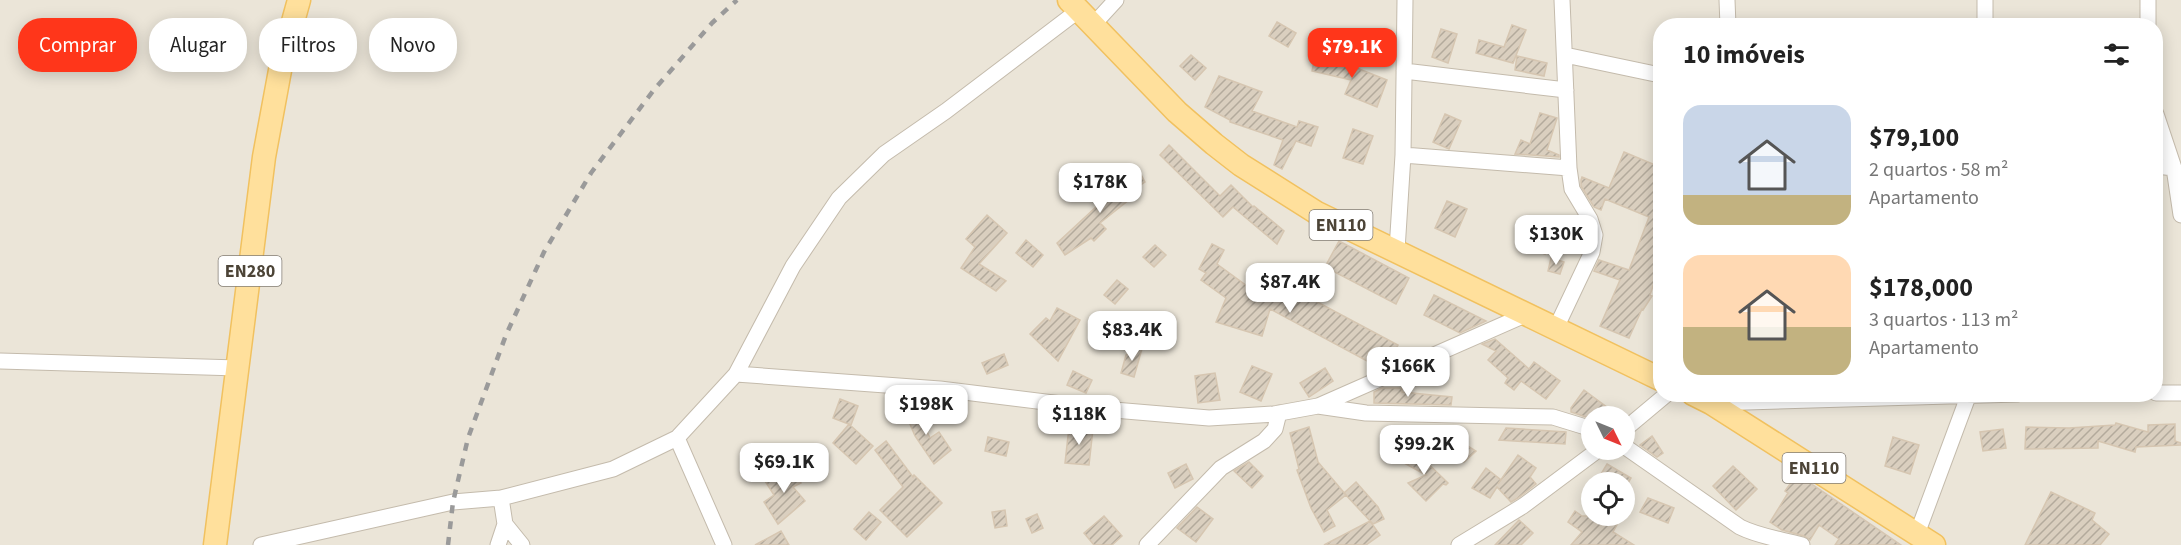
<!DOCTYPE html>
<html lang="pt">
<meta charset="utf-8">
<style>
body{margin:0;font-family:"Source Sans 3",sans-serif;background:#f2f2f2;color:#222;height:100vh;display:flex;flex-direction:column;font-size:22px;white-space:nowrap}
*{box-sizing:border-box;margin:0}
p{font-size:20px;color:#767676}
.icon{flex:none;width:33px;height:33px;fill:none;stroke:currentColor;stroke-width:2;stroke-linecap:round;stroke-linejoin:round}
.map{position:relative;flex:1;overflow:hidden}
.sheet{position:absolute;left:1653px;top:18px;width:510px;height:384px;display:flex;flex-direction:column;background:#fff;border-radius:24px;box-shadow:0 3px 15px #0003}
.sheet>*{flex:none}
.banner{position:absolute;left:18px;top:18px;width:570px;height:54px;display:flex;gap:12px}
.needle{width:39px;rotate:133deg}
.tools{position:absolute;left:1581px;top:406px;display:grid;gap:12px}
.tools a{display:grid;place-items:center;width:54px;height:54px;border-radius:50%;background:#fff;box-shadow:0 3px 15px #0003;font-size:30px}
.price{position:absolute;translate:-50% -51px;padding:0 14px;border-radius:12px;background:#fff;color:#222;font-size:20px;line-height:39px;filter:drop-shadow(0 2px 3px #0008)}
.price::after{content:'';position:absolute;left:50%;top:36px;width:18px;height:14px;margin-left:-9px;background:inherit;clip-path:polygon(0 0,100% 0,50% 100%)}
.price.selected{background:#ff361a;color:#fff}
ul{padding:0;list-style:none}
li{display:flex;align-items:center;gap:18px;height:150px;padding:0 30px}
li span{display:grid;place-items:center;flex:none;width:168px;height:120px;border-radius:18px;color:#555}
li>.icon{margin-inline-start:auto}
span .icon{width:72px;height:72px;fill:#fffc;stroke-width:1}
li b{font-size:26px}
h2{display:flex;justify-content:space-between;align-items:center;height:72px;padding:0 30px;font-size:26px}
.chip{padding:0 21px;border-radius:24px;background:#fff;box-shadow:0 3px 15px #0003;font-size:21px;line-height:54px}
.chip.selected{background:#ff361a;color:#fff}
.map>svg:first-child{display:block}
</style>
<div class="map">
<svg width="2181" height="545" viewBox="0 0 2181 545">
<defs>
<pattern id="building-hatch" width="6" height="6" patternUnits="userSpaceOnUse" patternTransform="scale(1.5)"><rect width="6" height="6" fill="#dacfbf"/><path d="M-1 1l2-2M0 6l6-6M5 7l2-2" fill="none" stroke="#b3aa9c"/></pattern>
</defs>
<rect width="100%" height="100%" fill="#f7f3eb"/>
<path fill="#ebe5d8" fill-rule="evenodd" d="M0 0H2181V545H0ZM1660 26H2156V394H1660ZM1592 417H1624V450H1592ZM1592 483H1624V516H1592Z"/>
<path fill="url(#building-hatch)" stroke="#d6c6b1" stroke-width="1.5" d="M1277 22 1296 33 1288 47 1269 36Z
M1512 25 1526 30 1513 63 1476 53 1479 40 1504 47Z
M1441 29 1457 34 1448 63 1432 57Z
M1376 37 1387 40 1384 53 1372 50Z
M1316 52 1387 80 1377 107 1345 94 1351 80 1312 71Z
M1191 55 1206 68 1195 80 1180 66Z
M1517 56 1547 63 1544 76 1515 70Z
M1219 76 1262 92 1252 111 1297 127 1299 121 1318 127 1311 146 1296 141 1282 169 1274 165 1283 140 1230 122V120L1205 107Z
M1540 113 1557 118 1547 150 1559 155V157L1515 154 1521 140 1530 144Z
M1445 114 1461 121 1449 149 1433 142Z
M1353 129 1373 136 1363 164 1343 158Z
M1169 145 1220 196 1231 185 1253 207 1254 206 1284 231 1277 244 1233 207 1223 217 1160 155Z
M1624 152 1660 167V275L1657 274 1650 295 1652 296 1643 310 1642 309 1629 338 1600 326 1620 280 1594 271 1599 260 1629 270 1649 217 1605 199 1601 210 1594 207 1581 186V180L1582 177 1609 188Z
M1138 169 1145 182 1125 195 1129 200 1100 223 1106 229 1094 241 1091 238 1065 255 1057 243 1097 206 1095 203 1122 183 1120 180Z
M1447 201 1467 209 1455 237 1435 228Z
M987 215 1007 233 979 264 1006 281 996 291 961 268 975 247 966 239Z
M1522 228 1551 237 1545 254 1517 245Z
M1026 240 1043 255 1033 267 1016 253Z
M1339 241 1409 278 1396 304 1325 267Z
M1212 244 1224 250 1217 264 1254 291 1255 288 1287 299 1293 289 1398 345 1387 365 1380 368 1270 309 1262 336 1216 322 1226 298 1201 280 1206 273 1199 269Z
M1155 245 1166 255 1154 267 1143 257Z
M1551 258 1564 262 1560 274 1548 271Z
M1117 280 1128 289 1115 304 1104 295Z
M1434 295 1486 321 1460 333 1424 315Z
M1057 308 1080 320 1058 361 1030 334 1046 318 1050 321Z
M1495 339 1529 369 1534 362 1560 381 1546 399 1521 381 1514 390 1505 383 1508 378 1488 360 1496 351 1482 344Z
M1143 345 1134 377 1121 373 1126 355Z
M1004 354 1008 365 987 374 982 363Z
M1252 366 1272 374 1261 401 1240 392Z
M1325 368 1333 381 1309 397 1300 383Z
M1073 371 1092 380 1086 393 1067 385Z
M1215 373 1220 400 1198 403 1195 376Z
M1382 388H1402V392L1452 397 1451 405 1374 403V392Z
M1584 390 1608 408 1601 417H1592V419L1571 412V408Z
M840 399 858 406 851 425 833 418Z
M914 403 930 438 939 432 951 450 934 464 915 436 903 408Z
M2116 423 2148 432V425L2175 424V441L2181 443V445L2136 447 2135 452 2098 441V448L2025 449 2026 427 2069 428 2115 425Z
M849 424 873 446 856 464 833 443Z
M1069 427 1093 429 1089 465 1065 463Z
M1309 427 1318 462 1346 495 1327 510 1335 526 1324 532 1311 508 1297 470 1299 469 1290 433Z
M1506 428 1566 432 1565 444 1499 440Z
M2003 429 2006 448 1983 451 1980 432Z
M1652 436 1663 453 1657 457 1640 445Z
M988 437 1009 442 1006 456 985 451Z
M1893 437 1919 445 1910 474 1885 466Z
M1458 440 1476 451 1464 462 1450 454Z
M886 441 913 477 914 475 942 503 907 537 880 510 903 487 875 450Z
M1412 448 1448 483 1446 485 1443 484 1426 501 1408 483 1426 475 1404 463Z
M1518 455 1536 468 1530 477 1536 484 1518 498 1511 502 1497 487 1490 498 1472 488 1486 468 1501 480 1498 484Z
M1249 462 1263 476 1252 488 1234 471Z
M1186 464 1193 479 1175 488 1168 473Z
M1607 464 1631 478 1625 488 1624 483H1616L1601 474Z
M791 466 801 483 793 487 805 501 778 524 764 502 774 495 765 481Z
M1733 466 1757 489 1736 510 1713 486Z
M1797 474 1901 545H1835L1839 539 1819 525 1810 540 1804 536 1782 530 1770 522 1788 493 1785 491Z
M1356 482 1378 507 1384 519 1373 524 1344 493Z
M2051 492 2095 513 2092 520 2109 534 2100 545H2025Z
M1648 498 1674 508 1668 523 1640 512Z
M1197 507 1213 519 1196 542 1177 528Z
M1005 510 1007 526 995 528 992 512Z
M1575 511 1582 516H1622L1613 532 1634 545H1571L1582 532 1568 522Z
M869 512 881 522 866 540 854 529Z
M1037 514 1043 528 1032 533 1026 519Z
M1104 516 1122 536 1112 545H1094L1084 533Z
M1519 520 1533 533 1521 545H1495Z
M1370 521 1380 535 1366 545H1324Z
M781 531 789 545H755Z"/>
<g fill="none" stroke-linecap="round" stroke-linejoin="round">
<g stroke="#c4bbac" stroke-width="17">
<path id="street" d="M1727 0 1728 26
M2148 0V26
M1093 25 1116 0
M1985 26V0
M1565 55 1660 75
M1404 71 1566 90
M2156 114 2174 168 2181 215
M1403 155 1569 168
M2156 166 2174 168
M1397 250 1403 155 1405 0
M1556 328 1592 252 1595 235 1590 219 1572 189 1569 168 1562 0
M0 361 238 368
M736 374 940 389 1102 409 1209 418 1274 414 1318 406 1527 314
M2156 393H2181
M1712 403 2018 394
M1318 406 1366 413 1553 417 1592 429
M1624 430 1667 394
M677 438 724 545
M1624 446 1740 527C1760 537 1781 539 1802 545
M501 498 505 524 522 545
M1917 534 1969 394
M261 545 453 502 501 498 613 469 677 438 736 374 793 266 839 198 884 154 946 111 1079 10
M498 545 505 524
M1147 545 1221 468 1264 441 1275 429 1279 413
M1459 545 1523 506 1598 450"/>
</g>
<g stroke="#f1c15f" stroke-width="25">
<path id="primary" d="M1069 0 1177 112 1214 144 1241 165 1317 213 1660 379
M1693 394 1711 403 1934 545
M215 545 264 157 281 65 299 0"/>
</g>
<use href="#street" stroke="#fff" stroke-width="15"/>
<use href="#primary" stroke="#ffe09c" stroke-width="22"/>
<path stroke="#9a9a9a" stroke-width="4.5" stroke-dasharray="8 8" stroke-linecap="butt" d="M448 545 453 502 468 438 506 335 544 252 591 173 653 91 712 23 737 0"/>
</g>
<g text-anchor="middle" stroke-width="5" stroke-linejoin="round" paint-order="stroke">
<g fill="#fff" stroke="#827c73" stroke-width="1.5">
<rect x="1309.5" y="210" width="63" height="30" rx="4.5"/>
<rect x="218.5" y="256" width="63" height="30" rx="4.5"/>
<rect x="1782.5" y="453" width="63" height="30" rx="4.5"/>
</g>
<g font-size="18" font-weight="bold" fill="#4c4437">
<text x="1341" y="231">EN110</text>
<text x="250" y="277">EN280</text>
<text x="1814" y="474">EN110</text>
</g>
</g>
</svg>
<div class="tools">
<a><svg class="needle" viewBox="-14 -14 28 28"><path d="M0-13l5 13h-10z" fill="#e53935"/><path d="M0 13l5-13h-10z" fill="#767676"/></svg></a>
<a><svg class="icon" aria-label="locate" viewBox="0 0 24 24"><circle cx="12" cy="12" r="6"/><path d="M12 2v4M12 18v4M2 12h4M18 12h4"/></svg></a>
</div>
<b class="price selected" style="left:1352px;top:79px">$79.1K</b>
<b class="price" style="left:1100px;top:214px">$178K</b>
<b class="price" style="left:1556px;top:266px">$130K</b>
<b class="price" style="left:1290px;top:314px">$87.4K</b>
<b class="price" style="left:1132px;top:362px">$83.4K</b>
<b class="price" style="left:1408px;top:398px">$166K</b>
<b class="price" style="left:926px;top:436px">$198K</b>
<b class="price" style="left:1079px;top:446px">$118K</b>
<b class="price" style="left:1424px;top:476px">$99.2K</b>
<b class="price" style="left:784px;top:494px">$69.1K</b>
<div class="banner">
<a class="chip selected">Comprar</a>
<a class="chip">Alugar</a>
<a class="chip">Filtros</a>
<a class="chip">Novo</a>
</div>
<section class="sheet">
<h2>10 imóveis<svg class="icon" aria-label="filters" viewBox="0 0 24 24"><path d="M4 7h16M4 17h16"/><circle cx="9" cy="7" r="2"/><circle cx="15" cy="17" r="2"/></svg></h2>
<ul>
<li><span style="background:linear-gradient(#c9d6e8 75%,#c2b280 0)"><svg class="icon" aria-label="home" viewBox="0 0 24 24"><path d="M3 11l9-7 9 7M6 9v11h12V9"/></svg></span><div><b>$79,100</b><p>2 quartos · 58 m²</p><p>Apartamento</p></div></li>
<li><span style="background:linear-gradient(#ffd9b3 60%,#c2b280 0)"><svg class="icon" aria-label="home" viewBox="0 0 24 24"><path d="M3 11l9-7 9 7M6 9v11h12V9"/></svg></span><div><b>$178,000</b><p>3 quartos · 113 m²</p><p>Apartamento</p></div></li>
</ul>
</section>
</div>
